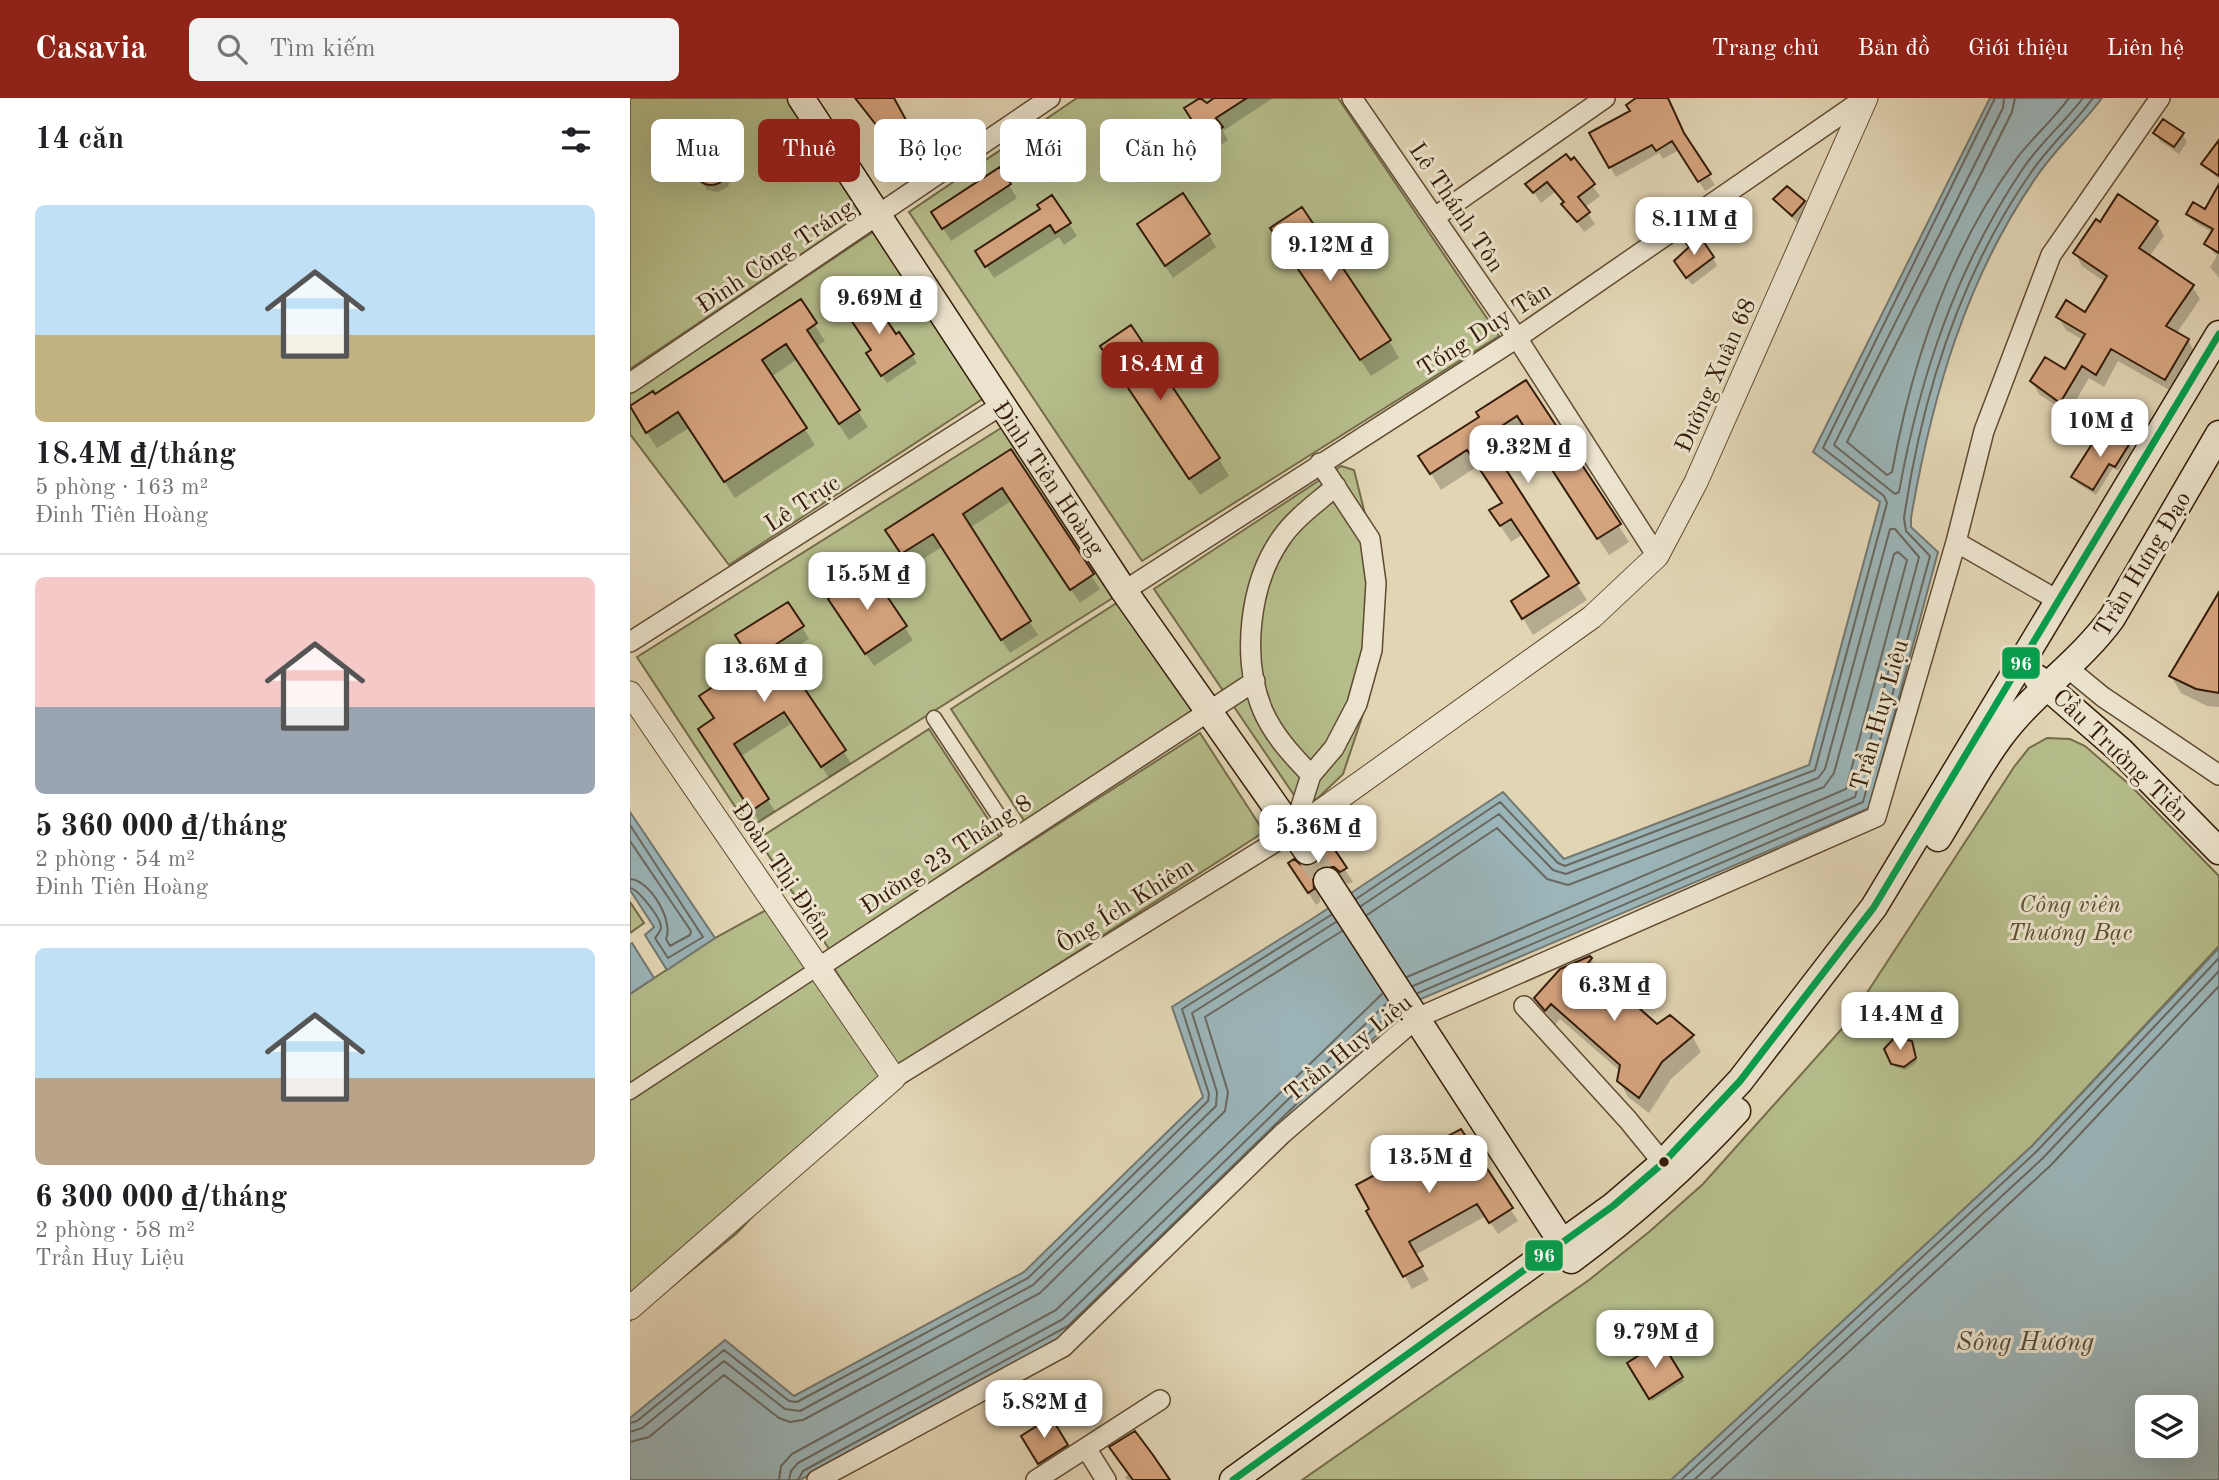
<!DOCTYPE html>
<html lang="vi">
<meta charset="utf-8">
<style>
body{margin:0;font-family:"Old Standard TT",serif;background:#f2f2f2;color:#202124;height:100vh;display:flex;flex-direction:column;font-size:26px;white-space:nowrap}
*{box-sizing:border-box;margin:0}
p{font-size:23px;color:#757577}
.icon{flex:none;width:38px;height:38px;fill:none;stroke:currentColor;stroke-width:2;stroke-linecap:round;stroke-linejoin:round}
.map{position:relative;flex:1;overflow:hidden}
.details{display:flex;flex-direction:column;background:#fff;width:630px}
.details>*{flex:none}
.banner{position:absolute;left:21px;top:21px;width:665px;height:63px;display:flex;gap:14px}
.buttons{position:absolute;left:1505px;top:1297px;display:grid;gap:14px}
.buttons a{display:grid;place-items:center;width:63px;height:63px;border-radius:10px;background:#fff;box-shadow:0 7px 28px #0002;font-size:35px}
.price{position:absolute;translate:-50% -60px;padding:0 16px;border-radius:14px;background:#fff;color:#222;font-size:23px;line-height:46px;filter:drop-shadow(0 2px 4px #0008)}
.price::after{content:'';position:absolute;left:50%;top:42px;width:21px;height:16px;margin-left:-10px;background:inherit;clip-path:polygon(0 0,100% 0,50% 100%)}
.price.on{background:#8f2418;color:#fff}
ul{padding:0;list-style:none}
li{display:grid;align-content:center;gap:14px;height:371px;padding:0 35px}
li+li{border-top:2px solid #e0e0e0}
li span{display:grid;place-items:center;height:217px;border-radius:10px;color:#555}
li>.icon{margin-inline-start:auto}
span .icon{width:126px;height:126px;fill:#fffc;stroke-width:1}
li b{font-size:30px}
h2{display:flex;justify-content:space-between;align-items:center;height:84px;padding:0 35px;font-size:30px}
.tag{padding:0 24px;border-radius:10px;background:#fff;box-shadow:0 7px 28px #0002;font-size:24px;line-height:63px}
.tag.on{background:#8f2418;color:#fff}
header{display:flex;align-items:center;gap:42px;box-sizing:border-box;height:98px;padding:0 35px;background:#8f2418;color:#fff}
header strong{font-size:33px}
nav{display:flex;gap:38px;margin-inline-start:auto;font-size:24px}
.search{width:490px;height:63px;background:#f2f2f2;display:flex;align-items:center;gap:18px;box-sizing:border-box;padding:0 24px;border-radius:10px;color:#757577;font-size:26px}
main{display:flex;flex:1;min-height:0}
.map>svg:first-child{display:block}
</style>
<header>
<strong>Casavia</strong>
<div class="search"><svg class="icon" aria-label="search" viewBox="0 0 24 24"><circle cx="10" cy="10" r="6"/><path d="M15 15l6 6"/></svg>Tìm kiếm</div>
<nav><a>Trang chủ</a><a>Bản đồ</a><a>Giới thiệu</a><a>Liên hệ</a></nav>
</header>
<main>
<section class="details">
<h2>14 căn<svg class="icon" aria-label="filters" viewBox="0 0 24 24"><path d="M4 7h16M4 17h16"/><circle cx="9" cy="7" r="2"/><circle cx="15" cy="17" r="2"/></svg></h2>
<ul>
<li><span style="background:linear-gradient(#bfe0f5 60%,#c2b280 0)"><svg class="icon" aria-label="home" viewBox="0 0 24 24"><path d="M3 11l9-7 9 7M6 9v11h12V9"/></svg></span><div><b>18.4M ₫/tháng</b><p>5 phòng · 163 m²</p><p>Đinh Tiên Hoàng</p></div></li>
<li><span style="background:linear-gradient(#f6c9c9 60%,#9aa5b1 0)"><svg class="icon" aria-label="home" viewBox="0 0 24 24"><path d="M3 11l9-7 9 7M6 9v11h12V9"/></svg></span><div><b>5 360 000 ₫/tháng</b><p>2 phòng · 54 m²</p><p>Đinh Tiên Hoàng</p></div></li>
<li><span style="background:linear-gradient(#bfe0f5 60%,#b9a48a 0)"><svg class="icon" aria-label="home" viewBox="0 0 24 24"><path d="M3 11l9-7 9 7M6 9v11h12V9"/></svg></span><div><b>6 300 000 ₫/tháng</b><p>2 phòng · 58 m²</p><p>Trần Huy Liệu</p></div></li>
</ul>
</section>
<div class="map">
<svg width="1589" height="1382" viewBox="0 0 1589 1382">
<rect width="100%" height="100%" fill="#e2d5b4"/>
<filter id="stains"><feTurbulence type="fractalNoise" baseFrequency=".00286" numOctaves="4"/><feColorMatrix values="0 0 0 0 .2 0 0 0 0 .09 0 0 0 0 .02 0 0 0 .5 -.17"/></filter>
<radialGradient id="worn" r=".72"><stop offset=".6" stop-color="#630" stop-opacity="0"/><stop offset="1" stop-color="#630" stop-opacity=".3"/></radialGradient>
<path fill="#b5bd8b" stroke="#746c49" stroke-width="2" d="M0 0H157L233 115 0 271Z
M447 0H708L869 238 512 463 279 114Z
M246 132 354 300 99 467 0 336V296Z
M379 325 489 496 119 730 7 559Z
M711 368 724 372 737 424 736 607 713 676 687 701 666 700 524 491Z
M493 501 566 615 395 724 321 611Z
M299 631 373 744 201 854 128 741Z
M570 635 634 734 268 969 204 870Z
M1417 640 1440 641 1455 648 1501 688 1589 778V848L1402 1048 1041 1382H672L959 1182 1019 1134 1073 1086 1218 924 1384 669 1399 650Z
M0 804 14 825 0 835Z
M138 811 252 982 107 1135 0 1223V896L85 840Z"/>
<path fill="#9bb5b9" stroke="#727872" stroke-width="2" fill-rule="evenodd" d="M1360 0H1472C1452 27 1426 50 1407 78 1336 180 1302 298 1281 420V429L1308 454 1239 710 779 906 442 1234 170 1382H0V1320L95 1242 164 1298 394 1174 573 999 542 909 685 819 873 694 934 761 1179 667 1250 404 1183 354Z
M0 714 85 840 37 872 15 837 24 829 0 792Z
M2 845 24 880 0 896V846Z
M1589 850V1382H1041L1402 1048ZM1517 1309H1556V1348H1517Z"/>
<path fill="#0003" d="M232 0H261L279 31 260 44 233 10Z
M587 0H643L593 33 598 42 583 52 556 11 572 1 576 7Z
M1010 0H1036L1051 26 1049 27 1055 40 1085 87 1075 93 1049 52 1033 61 1029 55 986 79 961 36 1002 13Z
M1525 35 1552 36 1557 44 1549 56 1530 43Z
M1589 44V81L1573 66Z
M537 54 542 62 510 85 496 67Z
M76 56H87L101 79 98 89 88 94 77 92 66 73 67 62Z
M943 62 970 98 954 110 965 126 954 134 925 94 911 105 898 86Z
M369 71 387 100 321 143 311 127Z
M1589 89V180L1580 169 1587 158 1576 146 1583 135 1563 123 1558 116 1575 113Z
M422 99 447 138 434 147 429 139 364 180 355 166Z
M1146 102 1174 104 1179 112 1167 125Z
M1527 125 1534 138 1519 159 1562 188 1570 201 1546 236 1558 242 1565 255 1543 294 1488 263 1474 289 1459 280 1438 316 1409 296 1402 283 1436 274 1453 242 1436 232 1428 219 1456 216 1475 184 1452 168 1445 155 1470 126Z
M579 137 586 149 543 180 516 139Z
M653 147 759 243 769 260 741 278Z
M1083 160 1087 168 1062 187 1050 171Z
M170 204 195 243 186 249 238 329 219 342 166 262 141 279 185 347 105 400 59 330 27 350 1 310 23 295 25 298Z
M269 236 287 265 257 285 238 256Z
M472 249 589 361 599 378 570 397Z
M896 284 999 444 979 457 898 334 864 357 957 502 903 537 893 520 920 479 892 437 881 444 872 430 862 413 873 406 848 368 811 392 791 359 851 320Z
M1499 346 1502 352 1488 373 1483 370 1466 397 1447 385 1443 379 1468 352Z
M381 354 470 491 450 505 381 403 340 430 408 537 380 555 312 449 280 469 265 447Z
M239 475 283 542 244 568 207 514Z
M1589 498V609L1577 608 1551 595 1541 578Z
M172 529 179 541 151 559 221 665 199 680 162 625 110 659 145 713 129 723 77 643 85 621 124 564 115 550Z
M696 742 723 784 718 786 712 781 696 782 689 790 690 804 686 807 668 778 670 769 686 768 693 760Z
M961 861 970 877 1026 928 1040 920 1062 938 1071 954 1041 981 1019 1015 998 999 989 982 990 973 930 921 925 927 906 901Z
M1281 945 1287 964 1276 972 1265 969 1256 951Z
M830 1033 888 1123 868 1136 856 1118 785 1157 799 1182 782 1191 739 1113Z
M1030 1246 1054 1283 1022 1303 999 1265Z
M420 1321 441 1355 414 1373 393 1338Z
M499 1376 538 1382H497L495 1379Z"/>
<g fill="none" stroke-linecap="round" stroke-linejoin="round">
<path stroke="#686860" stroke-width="2" d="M1374 0 1373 10 1204 347 1265 396 1269 394C1290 277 1327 168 1394 69 1411 44 1435 24 1453 0
M1385 0 1382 14 1217 344 1257 377 1262 374C1282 264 1320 151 1387 60 1403 39 1424 21 1439 0
M0 727 73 839 38 860 25 840C26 839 31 832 31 830 32 821 8 791 0 790
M0 743 61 833 60 837 40 848 36 841C44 823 20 782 0 781
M726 801 870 704 928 765 935 768 1185 672 1257 405 1254 398 1193 350 1365 0
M731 808 869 716 923 772 936 776 1188 680 1195 671 1260 431H1265L1289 459 1225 699 783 888
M737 817 867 730 917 781 938 787 1194 689 1204 675 1264 456 1268 454 1277 462 1216 691 777 879
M788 895 1233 704 1300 458 1276 433 1274 420C1292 297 1330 176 1402 73 1420 47 1444 26 1463 0
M0 1325 7 1323 94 1252 159 1303 167 1304 398 1180 578 1003 579 996 552 911 701 817
M0 1334 12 1330 94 1263 155 1311 170 1313 403 1187 586 1008 587 994 562 915 706 824
M0 1344 19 1339 94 1277 149 1320 160 1324 173 1322 410 1195 595 1013 598 994 575 919 712 833
M149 1382 151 1368 162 1356 426 1212 752 896
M159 1382 161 1373 168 1365 433 1221 758 904
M168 1382 173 1373 438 1228 763 912
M1051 1382 1407 1053 1589 860
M1064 1382 1413 1060 1589 873
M1080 1382 1421 1067 1589 888"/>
</g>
<path fill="#d6a47f" stroke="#341c07" stroke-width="2" d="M225 0H264L276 22 254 37Z
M570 0 577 5 584 0H617L586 20 593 29 574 41 554 10Z
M1006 0H1038L1054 35 1081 76 1068 84 1042 43 1026 53 1022 47 979 70 959 35 1000 13 996 7Z
M1533 21 1554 35 1544 49 1523 35Z
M524 33 539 53 504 78 490 58Z
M1589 42V78L1571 66Z
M64 70a17 17 0 1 1 34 0a17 17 0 1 1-34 0Z
M936 56 941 62 944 59 965 86 948 99 960 114 947 124 931 106 934 104 917 84 903 95 895 86Z
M370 69 381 86 312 131 301 114Z
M1589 86V155L1574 146 1583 131 1556 116 1563 104 1575 111Z
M1157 88 1175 103 1162 118 1143 101Z
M553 95 580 136 535 168 507 126Z
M1488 96 1528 123 1509 150 1564 187 1536 228 1559 241 1535 282 1481 251 1466 277 1452 268 1430 305 1400 283 1415 259 1435 271 1455 236 1426 219 1436 202 1455 214 1477 178 1443 155 1466 121 1470 124Z
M422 97 441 125 425 135 420 127 355 169 345 153 410 111 407 107Z
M672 109 761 242 730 262 640 130Z
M1069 137 1084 159 1056 180 1044 163 1059 149 1056 145Z
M240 197 266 236 269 234 284 256 251 278 236 255 241 252 215 213Z
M171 201 187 225 177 232 230 312 209 326 156 246 132 262 177 330 94 384 48 314 16 335 0 308 23 293 25 296Z
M501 227 590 360 559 381 470 248Z
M896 282 991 426 967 441 887 318 855 339 949 485 892 521 881 503 919 478 881 421 870 428 859 412 872 405 837 352 800 376 788 358 849 319 846 314Z
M1479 331 1500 345 1485 369 1479 366 1463 392 1441 379 1462 346 1468 349Z
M381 351 464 476 440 492 372 390 333 416 401 523 371 542 303 436 271 456 255 432Z
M240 473 277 528 235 556 198 501Z
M1589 494V595L1566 591 1539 578Z
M158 504 174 528 145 547 216 652 191 669 154 614 104 646 139 701 121 713 68 631 84 620 69 598 122 563 105 537Z
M697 740 717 770 710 774 704 769H689L683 776 684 791 678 795 658 765 664 761 671 767 685 766 691 759 690 744Z
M960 858 962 860 958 865 1027 926 1040 917 1064 937 1032 964 1009 1000 987 983 990 967 921 906 915 913 904 900 930 871Z
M1265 939 1282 943 1286 960 1274 969 1261 966 1254 951Z
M831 1031 883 1110 859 1125 847 1106 779 1144 793 1168 773 1179 736 1113 739 1111 726 1087Z
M1031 1243 1053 1279 1019 1301 997 1265Z
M421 1319 438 1347 408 1366 391 1338Z
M505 1333 523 1357 540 1382H503L479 1349Z"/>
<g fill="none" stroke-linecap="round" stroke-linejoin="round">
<path stroke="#bfb091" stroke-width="26" stroke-dasharray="26 13" stroke-linecap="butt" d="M677 753 697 783"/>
<g stroke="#604a32" stroke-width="17">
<path id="pedestrian" d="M304 620 384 741
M0 994 188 870"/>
</g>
<g stroke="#604a32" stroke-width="22">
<path id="minor" d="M722 0 887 240 1027 458
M805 119 975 0
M0 285 420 0
M1326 444 1429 503
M494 493 887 240 1235 0
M0 544 370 308
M1439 571 1473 599 1589 677
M681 677C662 657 644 638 633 613 611 561 619 485 652 439 666 419 688 404 706 388
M188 870 625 583
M894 908 998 1022 1033 1065
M264 980 663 733 681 677 704 650 727 606 742 552 746 485 740 441 690 365
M456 1350 476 1382
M187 1382 433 1249 652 1036 787 920 1246 719 1326 444 1354 333 1421 157 1530 0
M406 1382 530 1302"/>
</g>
<g stroke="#604a32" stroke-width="25">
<path id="tertiary" d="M0 595 264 980 0 1210
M663 733 962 519 1027 458 1066 384 1236 0"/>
</g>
<g stroke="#341c07" stroke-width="29">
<path id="secondary" d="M171 0 494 493 677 753
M1407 580 1491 653 1589 753
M1308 740C1329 706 1347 670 1371 638 1403 595 1450 564 1482 520L1589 336
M697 783 942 1160
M941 1162C1002 1117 1056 1069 1107 1013
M603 1382 983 1108 1033 1065 1110 983 1244 809 1589 236"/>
</g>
<use href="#pedestrian" stroke="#ece4ce" stroke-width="14"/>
<use href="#minor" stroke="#ece4ce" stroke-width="19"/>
<use href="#tertiary" stroke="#ece4ce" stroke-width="23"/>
<use href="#secondary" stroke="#ece4ce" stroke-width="26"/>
<g stroke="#ece4ce" stroke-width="12">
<path id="bus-1" d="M603 1382 983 1108 1033 1065 1110 983 1244 809 1589 236"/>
</g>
<use href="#bus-1" stroke="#039f4d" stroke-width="7"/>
</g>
<circle fill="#341c07" stroke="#ece4ce" stroke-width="2.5" cx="1034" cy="1064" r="6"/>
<g text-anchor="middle" stroke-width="6" stroke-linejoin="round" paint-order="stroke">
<g font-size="24" fill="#341c07" stroke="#ece4ce">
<text transform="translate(827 109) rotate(56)" y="8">Lê Thánh Tôn</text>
<text transform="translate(145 158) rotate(-34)" y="8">Đinh Công Tráng</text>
<text transform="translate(854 231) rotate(-33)" y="8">Tống Duy Tân</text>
<text transform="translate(1085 277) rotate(-66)" y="8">Đường Xuân 68</text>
<text transform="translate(419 380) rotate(56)" y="8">Đinh Tiên Hoàng</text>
<text transform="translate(172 405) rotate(-33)" y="8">Lê Trực</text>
<text transform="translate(1512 466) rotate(-59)" y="8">Trần Hưng Đạo</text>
<text transform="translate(1249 617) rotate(-74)" y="8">Trần Huy Liệu</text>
<text transform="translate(1491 657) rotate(44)" y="8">Cầu Trường Tiền</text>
<text transform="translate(316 756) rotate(-33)" y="8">Đường 23 Tháng 8</text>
<text transform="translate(153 773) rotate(56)" y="8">Đoàn Thị Điểm</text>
<text transform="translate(495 807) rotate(-32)" y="8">Ông Ích Khiêm</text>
<text transform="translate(718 950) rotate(-39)" y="8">Trần Huy Liệu</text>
</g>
<g font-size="24" font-style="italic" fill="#5b4c2f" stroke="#ece4ce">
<text x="1440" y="814">Công viên<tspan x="1440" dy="28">Thương Bạc</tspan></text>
</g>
<g font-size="26" font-style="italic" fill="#534a3c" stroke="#ece4ce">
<text x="1395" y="1252">Sông Hương</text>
</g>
</g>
<g stroke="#ece4ce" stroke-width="2.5">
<rect x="1371" y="548" width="40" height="34" rx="7" fill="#039f4d"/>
<rect x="894" y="1141" width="40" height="33" rx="7" fill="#039f4d"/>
</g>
<g font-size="19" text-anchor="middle" font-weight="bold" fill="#fff">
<text x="1391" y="572">96</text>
<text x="914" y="1164">96</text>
</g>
<rect width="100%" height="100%" filter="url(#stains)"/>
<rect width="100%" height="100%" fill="url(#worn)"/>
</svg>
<div class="buttons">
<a><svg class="icon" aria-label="layers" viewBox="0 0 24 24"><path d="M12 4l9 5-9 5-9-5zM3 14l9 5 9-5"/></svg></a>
</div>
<b class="price" style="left:1064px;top:159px">8.11M ₫</b>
<b class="price" style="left:700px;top:185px">9.12M ₫</b>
<b class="price" style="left:249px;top:238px">9.69M ₫</b>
<b class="price on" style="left:530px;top:304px">18.4M ₫</b>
<b class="price" style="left:1470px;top:361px">10M ₫</b>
<b class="price" style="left:898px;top:387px">9.32M ₫</b>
<b class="price" style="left:237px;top:514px">15.5M ₫</b>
<b class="price" style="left:134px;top:606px">13.6M ₫</b>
<b class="price" style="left:688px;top:767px">5.36M ₫</b>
<b class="price" style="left:984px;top:925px">6.3M ₫</b>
<b class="price" style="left:1270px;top:954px">14.4M ₫</b>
<b class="price" style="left:799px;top:1097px">13.5M ₫</b>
<b class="price" style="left:1025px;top:1272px">9.79M ₫</b>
<b class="price" style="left:414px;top:1342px">5.82M ₫</b>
<div class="banner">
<a class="tag">Mua</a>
<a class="tag on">Thuê</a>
<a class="tag">Bộ lọc</a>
<a class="tag">Mới</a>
<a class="tag">Căn hộ</a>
</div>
</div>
</main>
